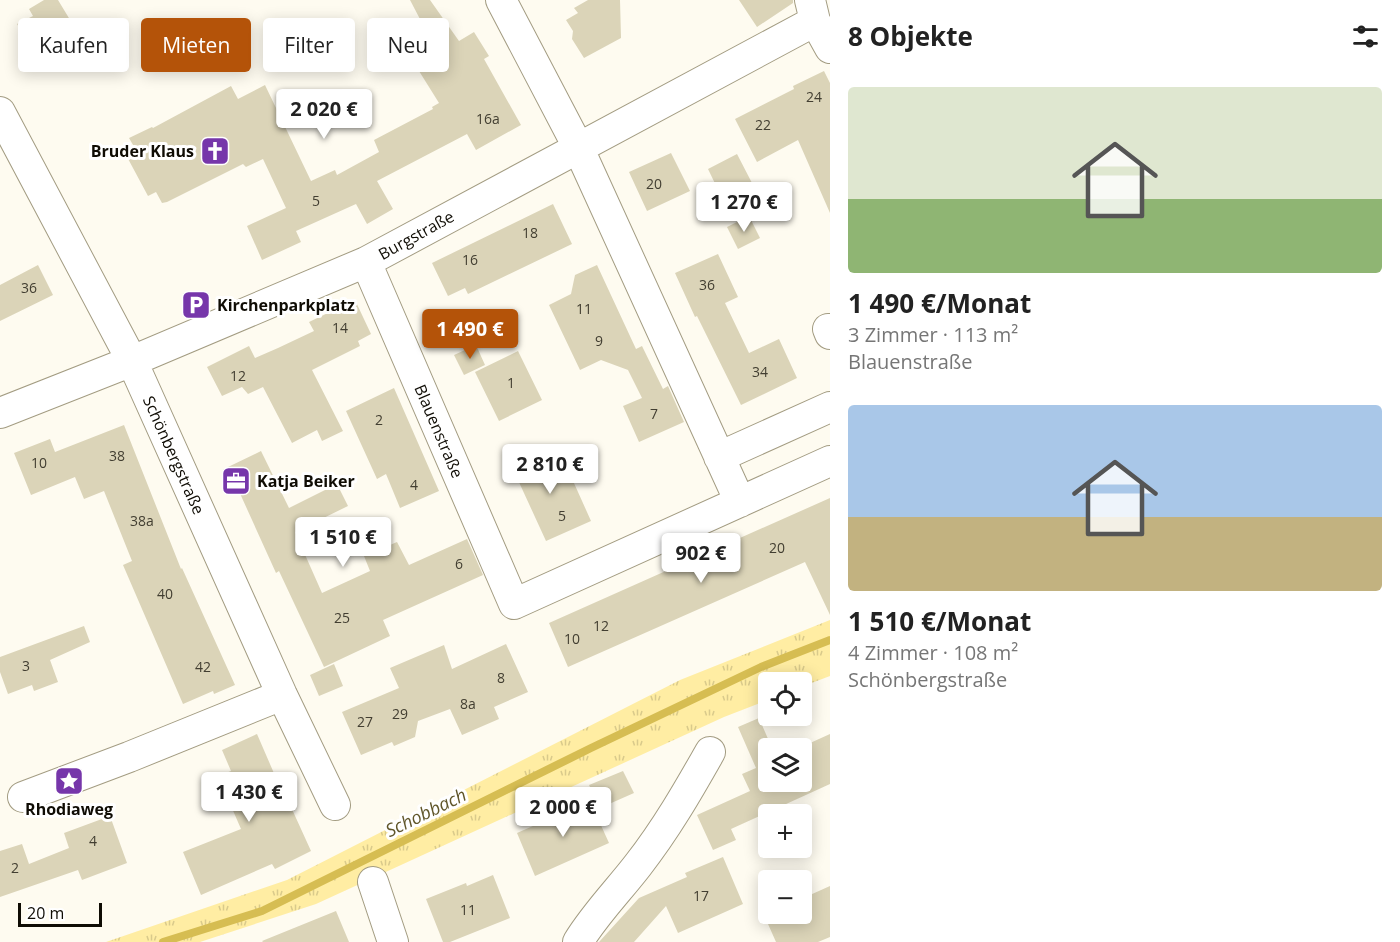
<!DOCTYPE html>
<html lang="de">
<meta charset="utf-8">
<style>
body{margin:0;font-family:"Open Sans",sans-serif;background:#f6f6f6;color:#222;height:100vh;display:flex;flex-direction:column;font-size:22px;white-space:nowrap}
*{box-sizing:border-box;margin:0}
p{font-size:20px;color:#767676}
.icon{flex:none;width:33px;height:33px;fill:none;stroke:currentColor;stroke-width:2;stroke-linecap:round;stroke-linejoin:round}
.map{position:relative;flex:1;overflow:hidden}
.details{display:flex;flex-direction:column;background:#fff;width:570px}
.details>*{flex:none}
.guide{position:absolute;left:18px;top:18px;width:570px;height:54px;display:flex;gap:12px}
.fabs{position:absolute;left:758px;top:672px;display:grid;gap:12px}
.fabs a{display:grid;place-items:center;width:54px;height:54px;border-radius:6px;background:#fff;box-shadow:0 3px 15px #0003;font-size:30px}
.scale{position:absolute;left:18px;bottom:15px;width:84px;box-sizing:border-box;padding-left:6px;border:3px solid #0f0c04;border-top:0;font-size:16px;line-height:21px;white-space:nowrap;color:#0f0c04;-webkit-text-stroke:4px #fff;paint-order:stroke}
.price{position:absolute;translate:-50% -51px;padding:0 14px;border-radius:6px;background:#fff;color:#222;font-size:20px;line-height:39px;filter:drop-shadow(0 2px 3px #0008)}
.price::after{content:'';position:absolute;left:50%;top:36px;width:18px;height:14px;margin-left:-9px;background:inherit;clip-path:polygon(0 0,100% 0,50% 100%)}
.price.active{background:#b45309;color:#fff}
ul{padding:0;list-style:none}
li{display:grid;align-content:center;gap:12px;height:318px;padding:0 18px}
li span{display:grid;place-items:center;height:186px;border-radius:6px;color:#555}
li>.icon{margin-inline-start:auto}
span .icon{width:108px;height:108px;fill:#fffc;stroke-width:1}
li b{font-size:26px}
h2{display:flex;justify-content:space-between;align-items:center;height:72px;padding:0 18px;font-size:26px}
.tag{padding:0 21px;border-radius:6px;background:#fff;box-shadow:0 3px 15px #0003;font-size:21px;line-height:54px}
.tag.active{background:#b45309;color:#fff}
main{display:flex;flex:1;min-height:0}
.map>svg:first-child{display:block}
</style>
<main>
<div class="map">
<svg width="830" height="942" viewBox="0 0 830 942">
<defs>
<pattern id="grass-tufts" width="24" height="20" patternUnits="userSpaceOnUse" patternTransform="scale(1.5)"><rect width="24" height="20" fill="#ffeda3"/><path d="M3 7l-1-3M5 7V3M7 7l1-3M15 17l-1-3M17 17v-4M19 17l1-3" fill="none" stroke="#d9ca8b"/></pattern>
</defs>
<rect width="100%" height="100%" fill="#fefbf0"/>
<path fill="url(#grass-tufts)" d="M830 620V676L801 687V682H768V700L724 717 316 904 200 942H106L287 880 680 680Z"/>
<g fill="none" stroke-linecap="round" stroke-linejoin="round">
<path stroke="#d6bd52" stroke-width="8" d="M163 942 262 911 591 748 761 667 830 640"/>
</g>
<path fill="#dbd4b8" d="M44 0H58L78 33 37 57 17 24 33 16 29 9Z
M410 0H430L459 41 474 32 489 56 484 59 521 125 476 150 467 134 377 181 393 209 367 224 356 204 296 231 301 242 262 260 247 226 286 208 263 159 246 167 243 164 167 202 162 203 156 192 148 196 126 155 136 150 129 138 152 127 153 128 231 86 238 99 265 85 311 181 335 170 337 175 379 152 374 140 433 109 432 107 439 103 409 55 432 42Z
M588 0H620L621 38 584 58 572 39 573 31 566 20 578 13 574 8Z
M739 0H793V3L757 27Z
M824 71 830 83V213L798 140 757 162 735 119 794 89 793 86Z
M671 153 690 191 647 211 629 172Z
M737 154 752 183 722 198 708 169Z
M553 204 572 244 468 294 465 288 448 296 432 263Z
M749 216 760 238 738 249 727 227Z
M718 254 738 297 725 303 749 353 779 339 797 378 741 405 697 316 695 317 675 273Z
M38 265 53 295 0 321V285Z
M597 265 636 349 642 346 663 389 668 386 684 422 639 442 623 406 642 398 628 370 601 360 580 370 549 305 571 294 575 275Z
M355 300 371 334 358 341 360 346 312 370 343 431 322 441 317 430 292 443 263 387 248 394 242 387 222 396 207 367 249 346 255 358 278 348 314 331 309 322Z
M476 345 485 365 464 375 454 355Z
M518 351 542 400 499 421 475 372Z
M394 388 439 491 400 508 386 474 377 479 346 411Z
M124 425 181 569 182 568 235 685 214 694 213 691 183 704 123 565 132 561 104 491 84 499 75 477 31 495 14 453 50 439 55 452Z
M527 446 540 475 565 463 591 521 546 541 507 456Z
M261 451 289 508 337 484 348 506 295 532 322 593 370 571 364 556 397 542 409 565 467 539 483 575 383 620 390 636 324 667 279 571 276 573 228 467Z
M830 498V615L805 562 568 667 549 623Z
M84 626 90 642 50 660 58 682 34 691 32 685 8 694 0 672V657Z
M506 644 528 692 494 707 499 719 462 735 450 709 418 721 415 737 394 746 392 742 361 755 342 712 399 688 390 668 444 645 452 669Z
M334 664 343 686 319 696 310 675Z
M759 718 772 748H768V782H801V748H799L830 734V784L731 829 736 840 713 850 697 815 750 791 742 774 756 768 738 727Z
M257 734 289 808 291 807 311 851 275 869 272 864 201 895 183 852 241 829 218 776 231 771 222 750Z
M623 771 634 793 600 808 589 785Z
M590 801 609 843 535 876 517 833Z
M110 816 127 863 82 880 78 870 0 897V851L22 844 29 864 69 848 64 833Z
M723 857 743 904 678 933 666 906 634 942H599L639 898 687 877 685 873Z
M493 875 510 918 450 942H443L426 899 466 883 467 886Z
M830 886V937L818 942H776L764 915 801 914V899Z
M336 911 349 942H263L262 941Z"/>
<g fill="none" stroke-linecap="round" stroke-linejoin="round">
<g stroke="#a39c82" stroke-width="32">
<path id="street" d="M501 0 578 147 740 502
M810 0 815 21 830 48
M0 112 132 361 282 695 335 805
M366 262 514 604 830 461
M828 329 830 334
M0 413 132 361 366 262 815 21
M719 457 830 407
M23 797 129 757 282 695
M373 882 393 942
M578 942C595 914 618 891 638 865 666 829 688 791 710 752"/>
</g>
<use href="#street" stroke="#fff" stroke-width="30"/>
</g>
<defs>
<g id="church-square" transform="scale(1.5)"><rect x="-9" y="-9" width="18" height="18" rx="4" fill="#7636aa" stroke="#fff"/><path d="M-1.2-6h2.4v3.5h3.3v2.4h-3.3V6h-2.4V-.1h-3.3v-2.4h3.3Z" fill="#fff"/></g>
<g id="parking-square" transform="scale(1.5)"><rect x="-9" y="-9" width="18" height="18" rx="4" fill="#7636aa" stroke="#fff"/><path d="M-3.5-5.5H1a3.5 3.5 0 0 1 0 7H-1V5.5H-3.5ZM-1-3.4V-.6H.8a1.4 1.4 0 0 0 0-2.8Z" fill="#fff"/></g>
<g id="office-square" transform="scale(1.5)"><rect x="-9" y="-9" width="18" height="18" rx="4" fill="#7636aa" stroke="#fff"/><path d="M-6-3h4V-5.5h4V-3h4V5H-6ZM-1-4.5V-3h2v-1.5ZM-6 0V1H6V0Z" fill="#fff"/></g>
<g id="sight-square" transform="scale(1.5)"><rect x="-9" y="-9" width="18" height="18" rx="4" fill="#7636aa" stroke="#fff"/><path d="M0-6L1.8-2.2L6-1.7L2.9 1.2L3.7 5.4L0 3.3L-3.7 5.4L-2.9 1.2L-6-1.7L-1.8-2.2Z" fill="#fff"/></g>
</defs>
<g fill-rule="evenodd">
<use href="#church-square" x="215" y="151"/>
<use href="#parking-square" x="196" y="305"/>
<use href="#office-square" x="236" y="481"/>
<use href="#sight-square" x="69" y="781"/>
</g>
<g text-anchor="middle" stroke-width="6" stroke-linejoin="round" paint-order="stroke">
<g font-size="14" fill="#423e31">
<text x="814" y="102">24</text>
<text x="488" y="124">16a</text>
<text x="763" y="130">22</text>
<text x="654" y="189">20</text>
<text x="316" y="206">5</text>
<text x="530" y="238">18</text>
<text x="470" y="265">16</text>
<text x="707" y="290">36</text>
<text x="29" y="293">36</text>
<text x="584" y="314">11</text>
<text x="340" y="333">14</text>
<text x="599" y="346">9</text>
<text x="760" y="377">34</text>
<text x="238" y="381">12</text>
<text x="511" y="388">1</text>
<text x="654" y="419">7</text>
<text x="379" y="425">2</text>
<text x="117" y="461">38</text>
<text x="39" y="468">10</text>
<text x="414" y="490">4</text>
<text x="562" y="521">5</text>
<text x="142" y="526">38a</text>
<text x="777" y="553">20</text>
<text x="459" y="569">6</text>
<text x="165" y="599">40</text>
<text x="342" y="623">25</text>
<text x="601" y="631">12</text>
<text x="572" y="644">10</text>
<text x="26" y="671">3</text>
<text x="203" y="672">42</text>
<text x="501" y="683">8</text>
<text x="468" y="709">8a</text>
<text x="400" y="719">29</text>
<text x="365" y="727">27</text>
<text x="93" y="846">4</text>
<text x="15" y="873">2</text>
<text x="701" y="901">17</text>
<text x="468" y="915">11</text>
</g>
<g font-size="16" font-weight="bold" fill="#0f0c04" stroke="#fff" text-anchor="start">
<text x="194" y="157" text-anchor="end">Bruder Klaus</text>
<text x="217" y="311">Kirchenparkplatz</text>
<text x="257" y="487">Katja Beiker</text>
<text x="69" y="815" text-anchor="middle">Rhodiaweg</text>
</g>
<g font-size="16" fill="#0f0c04" stroke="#fff">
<text transform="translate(416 235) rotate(-29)" y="6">Burgstraße</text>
<text transform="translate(439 431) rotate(67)" y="6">Blauenstraße</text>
<text transform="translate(174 455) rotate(66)" y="6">Schönbergstraße</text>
</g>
<g font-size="18" font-style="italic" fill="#60562a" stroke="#fff">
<text transform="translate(426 813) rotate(-26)" y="6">Schobbach</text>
</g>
</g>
</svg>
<div class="fabs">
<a><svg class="icon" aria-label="locate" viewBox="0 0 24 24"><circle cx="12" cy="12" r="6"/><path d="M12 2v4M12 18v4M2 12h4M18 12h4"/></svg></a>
<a><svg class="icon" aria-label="layers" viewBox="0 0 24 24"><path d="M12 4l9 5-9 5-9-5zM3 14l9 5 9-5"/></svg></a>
<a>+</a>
<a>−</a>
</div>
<div class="scale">20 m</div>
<b class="price" style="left:324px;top:140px">2 020 €</b>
<b class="price" style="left:744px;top:233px">1 270 €</b>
<b class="price active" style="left:470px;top:360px">1 490 €</b>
<b class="price" style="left:550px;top:495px">2 810 €</b>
<b class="price" style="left:343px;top:568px">1 510 €</b>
<b class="price" style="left:701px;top:584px">902 €</b>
<b class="price" style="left:249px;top:823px">1 430 €</b>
<b class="price" style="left:563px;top:838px">2 000 €</b>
<div class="guide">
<a class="tag">Kaufen</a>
<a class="tag active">Mieten</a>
<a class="tag">Filter</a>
<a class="tag">Neu</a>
</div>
</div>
<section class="details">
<h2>8 Objekte<svg class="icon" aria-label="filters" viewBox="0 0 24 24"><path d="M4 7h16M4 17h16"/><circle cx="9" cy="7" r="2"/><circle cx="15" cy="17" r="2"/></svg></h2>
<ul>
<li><span style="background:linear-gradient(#dfe7d0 60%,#8fb573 0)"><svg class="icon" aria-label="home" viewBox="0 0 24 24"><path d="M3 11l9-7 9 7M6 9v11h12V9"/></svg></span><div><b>1 490 €/Monat</b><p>3 Zimmer · 113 m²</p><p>Blauenstraße</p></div></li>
<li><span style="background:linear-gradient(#a9c7e8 60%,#c2b280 0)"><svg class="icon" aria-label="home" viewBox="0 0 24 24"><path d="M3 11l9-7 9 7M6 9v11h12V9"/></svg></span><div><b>1 510 €/Monat</b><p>4 Zimmer · 108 m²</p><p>Schönbergstraße</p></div></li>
</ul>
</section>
</main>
